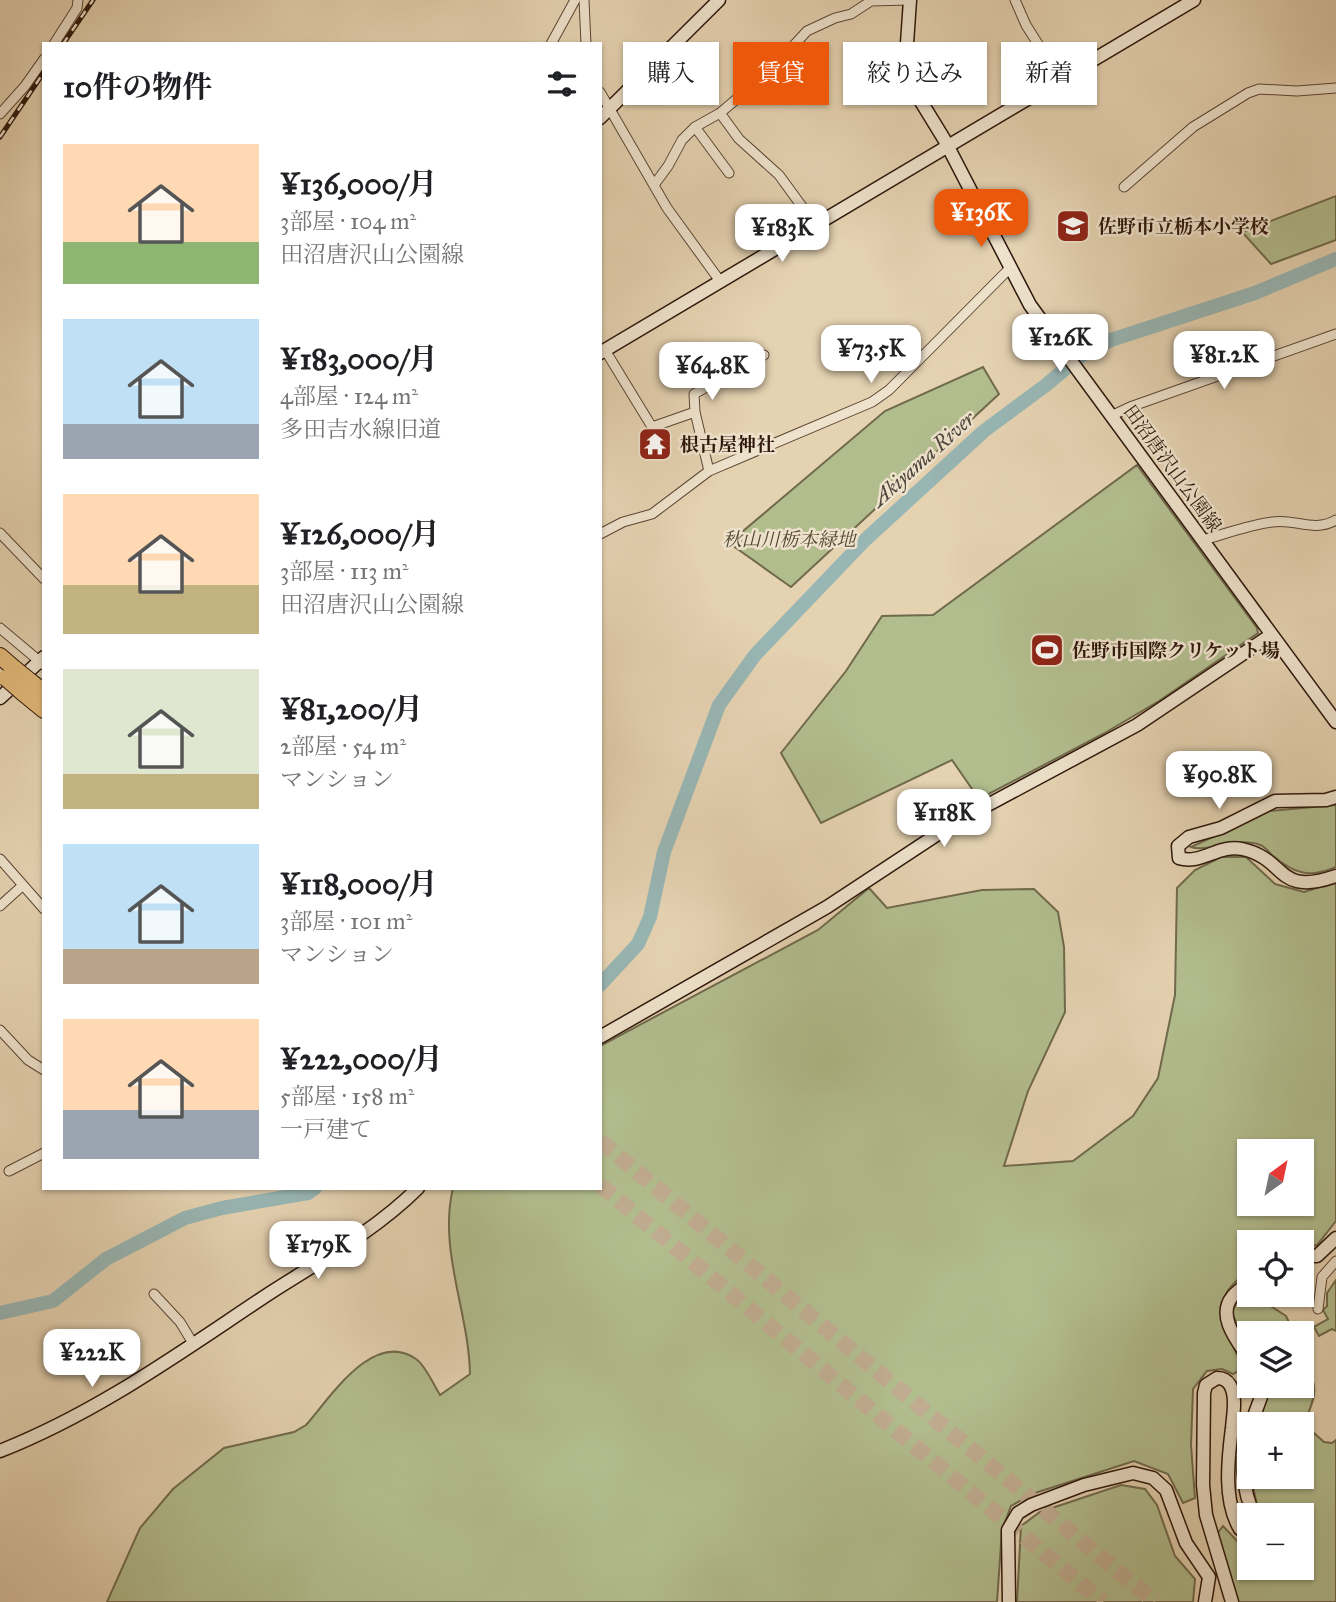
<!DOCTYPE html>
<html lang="ja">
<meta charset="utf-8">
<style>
body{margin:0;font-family:"IM FELL Great Primer","Noto Serif JP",serif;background:#f2f2f2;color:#202124;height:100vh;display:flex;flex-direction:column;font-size:26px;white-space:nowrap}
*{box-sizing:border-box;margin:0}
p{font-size:23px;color:#757577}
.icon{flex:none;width:38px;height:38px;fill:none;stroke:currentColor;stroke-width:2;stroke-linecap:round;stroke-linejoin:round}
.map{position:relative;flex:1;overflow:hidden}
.sheet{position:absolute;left:42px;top:42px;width:560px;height:1148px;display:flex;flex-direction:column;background:#fff;border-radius:0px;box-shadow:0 2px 5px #0004}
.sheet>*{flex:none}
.guide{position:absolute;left:623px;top:42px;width:607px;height:63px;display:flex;gap:14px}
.needle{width:46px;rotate:33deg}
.controls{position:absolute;left:1237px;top:1139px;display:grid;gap:14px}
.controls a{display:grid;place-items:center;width:77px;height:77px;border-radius:0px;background:#fff;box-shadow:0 2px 5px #0004;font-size:35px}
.price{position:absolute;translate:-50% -60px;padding:0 16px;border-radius:14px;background:#fff;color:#222;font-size:23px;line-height:46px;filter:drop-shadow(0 2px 4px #0008)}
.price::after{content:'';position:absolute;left:50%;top:42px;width:21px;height:16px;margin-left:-10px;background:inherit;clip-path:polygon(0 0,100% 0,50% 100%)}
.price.active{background:#ea580c;color:#fff}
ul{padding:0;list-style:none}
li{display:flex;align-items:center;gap:21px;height:175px;padding:0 21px}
li span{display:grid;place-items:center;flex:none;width:196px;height:140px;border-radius:0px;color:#555}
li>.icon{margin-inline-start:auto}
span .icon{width:84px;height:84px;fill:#fffc;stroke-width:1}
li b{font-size:30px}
h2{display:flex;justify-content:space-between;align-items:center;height:84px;padding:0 21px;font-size:30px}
.pill{padding:0 24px;border-radius:0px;background:#fff;box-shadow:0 2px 5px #0004;font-size:24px;line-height:63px}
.pill.active{background:#ea580c;color:#fff}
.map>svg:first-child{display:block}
</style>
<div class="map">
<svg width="1336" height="1602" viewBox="0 0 1336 1602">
<rect width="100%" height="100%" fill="#e5d2b1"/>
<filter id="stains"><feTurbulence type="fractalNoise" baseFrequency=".00286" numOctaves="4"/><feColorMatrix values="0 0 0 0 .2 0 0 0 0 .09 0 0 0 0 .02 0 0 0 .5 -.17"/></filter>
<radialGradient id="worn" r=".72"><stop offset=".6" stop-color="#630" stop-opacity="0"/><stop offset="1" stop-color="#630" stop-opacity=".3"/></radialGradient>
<path fill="#b2bd8e" stroke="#706a4c" stroke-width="2" fill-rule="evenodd" d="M1336 196V240L1271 264 1242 232Z
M983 367 999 394 791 587 729 543 885 411Z
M1137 465 1257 628 1258 633 1159 701 1103 734 979 799 952 760 821 823 781 753 846 671 882 616 933 615Z
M1336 805V867C1309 879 1293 873 1272 855 1269 852 1264 846 1260 845 1238 836 1207 853 1191 847L1269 811Z
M1221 857H1246L1275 884 1304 892 1336 882V1221L1317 1245 1302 1249V1242H1288L1276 1238 1267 1242H1250L1249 1269C1242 1277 1230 1284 1226 1294 1216 1316 1233 1344 1241 1364L1238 1371 1233 1374 1222 1369 1207 1371 1193 1389 1191 1445 1195 1498 1183 1503 1168 1474 1134 1461 1032 1494 1011 1506 1002 1530 997 1602H107L140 1528 173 1489 224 1448 294 1432 306 1425C330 1398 373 1329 416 1359 426 1366 433 1384 440 1395L470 1374C469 1313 438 1249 453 1188H600V1046L818 930 869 888 887 908 982 890 1034 889 1058 912 1064 947 1065 1012 1028 1091 1004 1166 1073 1161 1133 1116 1158 1078 1175 995 1177 888 1195 870ZM1250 1152H1302V1204H1250Z
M1336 1280V1331L1332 1329 1319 1336 1314 1327 1328 1319 1323 1310 1327 1306V1293Z
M1249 1287 1250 1295H1269V1305L1286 1316 1294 1333H1291L1286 1323 1277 1322 1269 1333 1250 1334 1249 1351 1232 1313 1237 1300Z
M1302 1353C1317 1389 1319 1388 1304 1424L1324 1442 1332 1443 1336 1440V1602H1237L1217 1534 1223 1526 1239 1543 1249 1541 1250 1568H1302V1516L1259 1515 1251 1477H1302V1424H1257L1265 1386H1302Z
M1121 1485 1145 1489 1157 1505 1175 1556 1195 1579 1193 1602H1017L1021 1526 1040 1512Z"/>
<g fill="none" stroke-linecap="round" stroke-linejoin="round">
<path stroke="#98b6b4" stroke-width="14" d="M600 985 638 944 650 917 664 852 719 705 755 655 865 540 984 431 1046 385 1082 355 1111 340 1255 293 1336 259
M0 1313 53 1301 106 1259 185 1218 222 1208 308 1193 315 1188"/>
<path stroke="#c0ac90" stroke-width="16" stroke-dasharray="16 8" stroke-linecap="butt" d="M600 1141 1155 1602
M600 1185 1103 1602"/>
<g stroke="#5b4534" stroke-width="11">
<path id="street" d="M584 0 586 44
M1015 0 1026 25 1060 79
M54 44 77 8 78 0
M551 44 575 0
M600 92 667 208 720 281
M720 113 739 139 779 175 814 223
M0 114 25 86 44 59
M695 127 729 173
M654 185 668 166 682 140 695 127 720 113 771 70 807 31 835 18 851 14 871 1 910 0
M1124 187 1193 127 1248 93 1259 89 1297 91 1336 88
M605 350 652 427 695 412
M1111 416 1130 407 1336 334
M709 471 695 412 694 394 764 355
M0 533 44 579
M600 534 623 522 652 514 709 471 872 402 889 390 1009 269
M1203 540C1225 534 1249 525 1272 522 1295 518 1313 533 1336 520
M0 628 44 665
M0 859 44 909
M0 906 22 886
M0 1030 28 1060 44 1070
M9 1171 44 1153
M154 1294 180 1322 194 1345
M1318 1309 1322 1277 1336 1261"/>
</g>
<g stroke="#2d160a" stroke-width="15">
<path id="secondary" d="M910 0 906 58 909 82 944 139 1030 305 1336 722
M600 118 719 0
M600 353 1194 0
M0 698 44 657
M1336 797 1326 800 1275 801 1221 828 1189 837 1178 846 1179 858C1201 865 1219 844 1242 849 1288 859 1275 897 1336 876
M600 1037 827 907 956 822 1137 725 1271 635
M1302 1256H1317L1336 1238
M1250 1281C1244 1287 1237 1291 1232 1297 1216 1317 1239 1343 1250 1360
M1251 1424 1261 1397V1386
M1250 1430C1241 1458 1241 1490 1255 1516
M0 1451C99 1412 182 1351 270 1293 320 1261 376 1230 418 1188
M1009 1602 1008 1530 1018 1513 1031 1505 1084 1485 1133 1473 1153 1478 1166 1490 1186 1543 1209 1577 1205 1602
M1232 1602 1206 1515 1203 1485 1204 1393 1206 1385 1217 1378C1222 1378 1227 1380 1230 1385 1237 1397 1233 1415 1232 1428 1228 1459 1223 1501 1240 1529H1250"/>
</g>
<g stroke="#2d160a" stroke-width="18">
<path id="highway" d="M0 656 15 669
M31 682 44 692
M22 692 44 710"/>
</g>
<use href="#street" stroke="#eee2cc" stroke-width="9"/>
<use href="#secondary" stroke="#eee2cc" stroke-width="12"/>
<use href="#highway" stroke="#e2b978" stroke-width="16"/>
<g stroke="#2d160a" stroke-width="5">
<path id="rail" d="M63 44 93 0
M0 137 44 72"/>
</g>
<use href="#rail" stroke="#eee2cc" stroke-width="2.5" stroke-dasharray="8" stroke-linecap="butt"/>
<g stroke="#2d160a" stroke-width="18" stroke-linecap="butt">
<path id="highway-bridge" d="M15 669 31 682
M6 678 22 692"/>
</g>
<use href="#highway-bridge" stroke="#e2b978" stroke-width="16"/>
</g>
<defs>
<g id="school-square" transform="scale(1.75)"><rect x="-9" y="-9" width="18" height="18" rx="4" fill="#8f2418" stroke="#eee2cc"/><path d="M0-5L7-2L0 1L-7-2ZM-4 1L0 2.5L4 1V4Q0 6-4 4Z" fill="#fff"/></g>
<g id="temple-square" transform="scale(1.75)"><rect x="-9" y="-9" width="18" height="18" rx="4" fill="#8f2418" stroke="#eee2cc"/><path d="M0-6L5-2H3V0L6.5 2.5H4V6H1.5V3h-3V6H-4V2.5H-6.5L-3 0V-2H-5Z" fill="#fff"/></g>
<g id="stadium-square" transform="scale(1.75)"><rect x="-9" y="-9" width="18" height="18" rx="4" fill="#8f2418" stroke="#eee2cc"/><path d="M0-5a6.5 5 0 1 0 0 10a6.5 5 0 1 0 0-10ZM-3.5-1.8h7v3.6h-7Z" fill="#fff"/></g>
</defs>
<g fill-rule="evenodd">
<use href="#school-square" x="1073" y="226"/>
<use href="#temple-square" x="655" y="444"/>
<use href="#stadium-square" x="1047" y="650"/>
</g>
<g text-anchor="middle" stroke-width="5" stroke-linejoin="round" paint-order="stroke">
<g font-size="19" font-weight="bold" fill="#2d160a" stroke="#eee2cc" text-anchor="start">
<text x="1098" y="233">佐野市立栃本小学校</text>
<text x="680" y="451">根古屋神社</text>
<text x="1072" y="657">佐野市国際クリケット場</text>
</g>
<g font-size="19" fill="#2d160a" stroke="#eee2cc">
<text transform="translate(1173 468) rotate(54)" y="7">田沼唐沢山公園線</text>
</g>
<g font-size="19" font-style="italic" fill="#554832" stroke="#eee2cc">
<text x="789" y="546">秋山川栃本緑地</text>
</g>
<g font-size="21" font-style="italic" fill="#4d463d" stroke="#eee2cc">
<text transform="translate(923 459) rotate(-42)" y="7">Akiyama River</text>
</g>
</g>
<rect width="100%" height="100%" filter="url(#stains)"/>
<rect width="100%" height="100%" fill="url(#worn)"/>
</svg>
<div class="controls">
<a><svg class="needle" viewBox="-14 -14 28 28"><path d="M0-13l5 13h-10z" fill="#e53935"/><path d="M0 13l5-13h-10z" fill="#757577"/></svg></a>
<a><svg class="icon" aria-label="locate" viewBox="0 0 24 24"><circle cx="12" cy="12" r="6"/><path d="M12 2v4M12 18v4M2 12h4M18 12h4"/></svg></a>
<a><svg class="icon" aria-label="layers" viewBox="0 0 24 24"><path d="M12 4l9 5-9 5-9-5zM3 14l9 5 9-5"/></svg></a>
<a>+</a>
<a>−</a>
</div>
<b class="price active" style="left:981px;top:249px">¥136K</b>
<b class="price" style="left:782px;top:264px">¥183K</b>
<b class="price" style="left:1060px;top:374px">¥126K</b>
<b class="price" style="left:871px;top:385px">¥73.5K</b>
<b class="price" style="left:1224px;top:391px">¥81.2K</b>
<b class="price" style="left:712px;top:402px">¥64.8K</b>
<b class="price" style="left:1219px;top:811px">¥90.8K</b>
<b class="price" style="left:944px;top:849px">¥118K</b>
<b class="price" style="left:318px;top:1281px">¥179K</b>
<b class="price" style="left:92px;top:1389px">¥222K</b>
<div class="guide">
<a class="pill">購入</a>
<a class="pill active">賃貸</a>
<a class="pill">絞り込み</a>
<a class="pill">新着</a>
</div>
<section class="sheet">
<h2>10件の物件<svg class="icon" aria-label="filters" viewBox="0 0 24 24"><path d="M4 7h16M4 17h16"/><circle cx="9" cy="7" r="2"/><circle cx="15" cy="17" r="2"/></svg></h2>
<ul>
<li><span style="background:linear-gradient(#ffd9b3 70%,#8fb573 0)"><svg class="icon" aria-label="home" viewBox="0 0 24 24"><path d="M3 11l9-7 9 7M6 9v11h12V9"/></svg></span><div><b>¥136,000/月</b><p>3部屋 · 104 m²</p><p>田沼唐沢山公園線</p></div></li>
<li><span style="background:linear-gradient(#bfe0f5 75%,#9aa5b1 0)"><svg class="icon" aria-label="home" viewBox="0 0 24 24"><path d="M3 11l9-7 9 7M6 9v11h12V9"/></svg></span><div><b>¥183,000/月</b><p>4部屋 · 124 m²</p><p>多田吉水線旧道</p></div></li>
<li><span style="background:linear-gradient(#ffd9b3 65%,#c2b280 0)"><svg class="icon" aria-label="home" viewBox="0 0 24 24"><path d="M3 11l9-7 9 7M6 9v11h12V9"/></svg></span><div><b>¥126,000/月</b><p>3部屋 · 113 m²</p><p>田沼唐沢山公園線</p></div></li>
<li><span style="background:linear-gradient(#dfe7d0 75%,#c2b280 0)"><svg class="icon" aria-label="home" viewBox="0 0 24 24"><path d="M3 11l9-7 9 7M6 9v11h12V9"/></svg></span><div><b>¥81,200/月</b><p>2部屋 · 54 m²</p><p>マンション</p></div></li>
<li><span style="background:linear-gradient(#bfe0f5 75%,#b9a48a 0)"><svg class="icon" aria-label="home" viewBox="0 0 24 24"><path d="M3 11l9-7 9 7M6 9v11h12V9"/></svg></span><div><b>¥118,000/月</b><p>3部屋 · 101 m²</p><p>マンション</p></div></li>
<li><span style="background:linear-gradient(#ffd9b3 65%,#9aa5b1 0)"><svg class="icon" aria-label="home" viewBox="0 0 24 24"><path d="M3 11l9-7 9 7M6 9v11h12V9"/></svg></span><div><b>¥222,000/月</b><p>5部屋 · 158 m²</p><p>一戸建て</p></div></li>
</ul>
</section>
</div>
